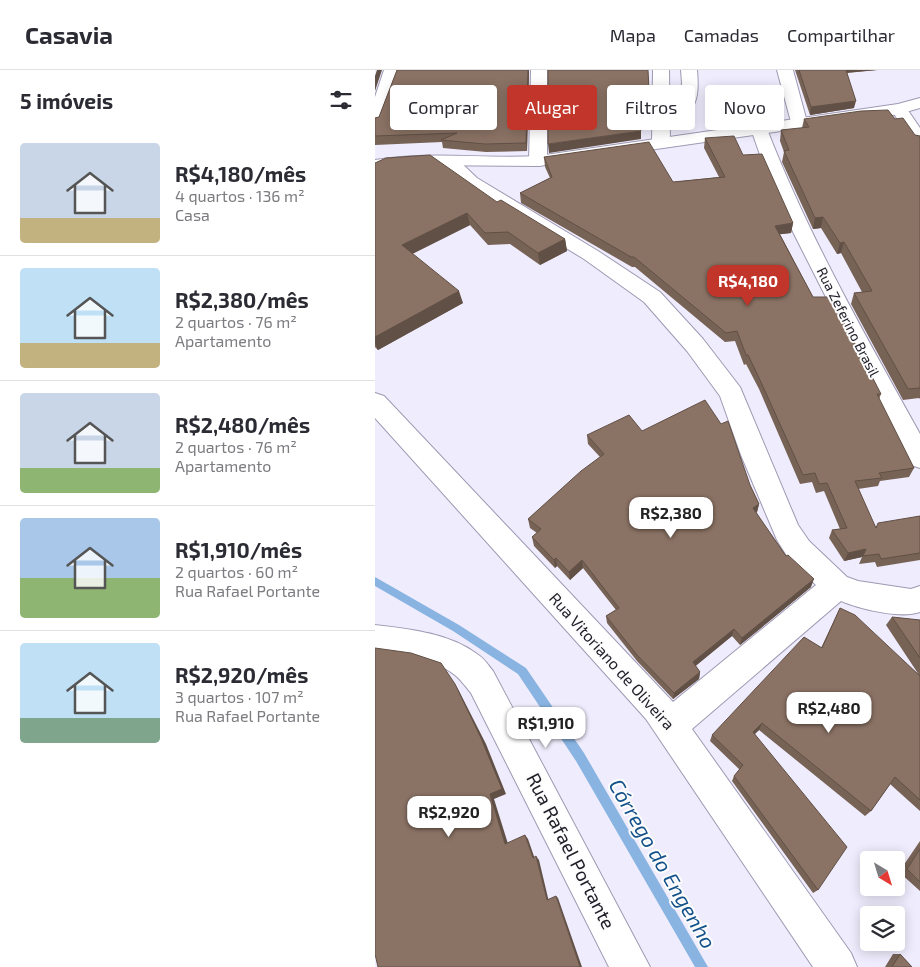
<!DOCTYPE html>
<html lang="pt">
<meta charset="utf-8">
<style>
body{margin:0;font-family:"Exo 2",sans-serif;background:#f7f7f7;color:#2b2b33;height:100vh;display:flex;flex-direction:column;font-size:19px;white-space:nowrap}
*{box-sizing:border-box;margin:0}
p{font-size:16px;color:#7c7c81}
.icon{flex:none;width:28px;height:28px;fill:none;stroke:currentColor;stroke-width:2;stroke-linecap:round;stroke-linejoin:round}
.map{position:relative;flex:1;overflow:hidden}
.panel{display:flex;flex-direction:column;background:#fff;width:375px}
.panel>*{flex:none}
.top-card{position:absolute;left:15px;top:15px;width:455px;height:45px;display:flex;gap:10px}
.needle{width:32px;rotate:142deg}
.fabs{position:absolute;left:485px;top:781px;display:grid;gap:10px}
.fabs a{display:grid;place-items:center;width:45px;height:45px;border-radius:5px;background:#fff;box-shadow:0 2px 12px #0003;font-size:25px}
.price{position:absolute;translate:-50% -42px;padding:0 11px;border-radius:10px;background:#fff;color:#222;font-size:16px;line-height:32px;filter:drop-shadow(0 1px 2px #0008)}
.price::after{content:'';position:absolute;left:50%;top:30px;width:15px;height:11px;margin-left:-8px;background:inherit;clip-path:polygon(0 0,100% 0,50% 100%)}
.price.selected{background:#c2352a;color:#fff}
ul{padding:0;list-style:none}
li{display:flex;align-items:center;gap:15px;height:125px;padding:0 20px}
li+li{border-top:1px solid #e1e1e2}
li span{display:grid;place-items:center;flex:none;width:140px;height:100px;border-radius:5px;color:#555}
li>.icon{margin-inline-start:auto}
span .icon{width:60px;height:60px;fill:#fffc;stroke-width:1}
li b{font-size:21px}
h2{display:flex;justify-content:space-between;align-items:center;height:60px;padding:0 20px;font-size:21px}
.chip{padding:0 18px;border-radius:5px;background:#fff;box-shadow:0 2px 12px #0003;font-size:18px;line-height:45px}
.chip.selected{background:#c2352a;color:#fff}
header{display:flex;align-items:center;gap:30px;box-sizing:border-box;height:70px;padding:0 25px;background:#fff;border-bottom:1px solid #e1e1e2}
header strong{font-size:24px}
nav{display:flex;gap:28px;margin-inline-start:auto;font-size:18px}
main{display:flex;flex:1;min-height:0}
.map>svg:first-child{display:block}
</style>
<header>
<strong>Casavia</strong>
<nav><a>Mapa</a><a>Camadas</a><a>Compartilhar</a></nav>
</header>
<main>
<section class="panel">
<h2>5 imóveis<svg class="icon" aria-label="filters" viewBox="0 0 24 24"><path d="M4 7h16M4 17h16"/><circle cx="9" cy="7" r="2"/><circle cx="15" cy="17" r="2"/></svg></h2>
<ul>
<li><span style="background:linear-gradient(#c9d6e8 75%,#c2b280 0)"><svg class="icon" aria-label="home" viewBox="0 0 24 24"><path d="M3 11l9-7 9 7M6 9v11h12V9"/></svg></span><div><b>R$4,180/mês</b><p>4 quartos · 136 m²</p><p>Casa</p></div></li>
<li><span style="background:linear-gradient(#bfe0f5 75%,#c2b280 0)"><svg class="icon" aria-label="home" viewBox="0 0 24 24"><path d="M3 11l9-7 9 7M6 9v11h12V9"/></svg></span><div><b>R$2,380/mês</b><p>2 quartos · 76 m²</p><p>Apartamento</p></div></li>
<li><span style="background:linear-gradient(#c9d6e8 75%,#8fb573 0)"><svg class="icon" aria-label="home" viewBox="0 0 24 24"><path d="M3 11l9-7 9 7M6 9v11h12V9"/></svg></span><div><b>R$2,480/mês</b><p>2 quartos · 76 m²</p><p>Apartamento</p></div></li>
<li><span style="background:linear-gradient(#a9c7e8 60%,#8fb573 0)"><svg class="icon" aria-label="home" viewBox="0 0 24 24"><path d="M3 11l9-7 9 7M6 9v11h12V9"/></svg></span><div><b>R$1,910/mês</b><p>2 quartos · 60 m²</p><p>Rua Rafael Portante</p></div></li>
<li><span style="background:linear-gradient(#bfe0f5 75%,#7fa58c 0)"><svg class="icon" aria-label="home" viewBox="0 0 24 24"><path d="M3 11l9-7 9 7M6 9v11h12V9"/></svg></span><div><b>R$2,920/mês</b><p>3 quartos · 107 m²</p><p>Rua Rafael Portante</p></div></li>
</ul>
</section>
<div class="map">
<svg width="545" height="897" viewBox="0 0 545 897">
<rect width="100%" height="100%" fill="#efecfd"/>
<g fill="none" stroke-linecap="round" stroke-linejoin="round">
<path fill="#89b4e2" fill-rule="evenodd" d="M0 507 84 555 151 598 209 683 333 897H320L201 691 143 604 78 561 0 516Z"/>
<g stroke="#9e99b2" stroke-width="2">
<path id="minor" d="M9 0H25L8 50 6 54 0 55V27Z
M156 0H172V91L169 95 163 96 157 95 154 91Z
M278 0H294L295 72 292 76 286 77 280 76 277 72Z
M306 0H322C323 12 324 28 317 38H305L303 35 307 13Z
M402 0H418L432 52 430 56H418L416 52Z
M524 34 530 36 545 58V76L539 75 516 39 518 36Z
M384 54 390 55 392 59C433 165 490 265 545 364V398L536 395 419 164 391 102 376 59 378 55Z
M74 86 80 87 102 108 223 181 285 222 328 269 365 317 423 455 434 471 472 507 483 511 536 519 545 516V542C526 549 485 539 466 531L317 659 476 883 482 897H438L271 649 0 348V323L9 326 298 632 441 515 414 489 402 470 366 385 345 326 312 281 269 232 209 189 90 116 65 91 68 87Z
M0 555C34 559 74 563 102 584 109 588 113 595 118 601L275 897H234L96 623C91 617 86 610 80 605 59 588 26 587 0 583Z"/>
</g>
<g stroke="#9e99b2" stroke-width="2">
<path id="major" d="M545 28V38L524 44 163 96 40 95 0 100V90C54 81 108 89 163 86L523 34Z"/>
</g>
<use href="#minor" fill="#fff" fill-rule="evenodd"/>
<use href="#major" fill="#fff" fill-rule="evenodd"/>
</g>
<path fill="#776256" d="M22 0H154L152 81 111 82 68 78 67 72 0 75V48L4 47Z
M420 0H502L472 3 479 38 435 45Z
M429 49H520L540 65 545 66V329L544 328 528 330 476 234 479 223 487 222 466 183 462 184 446 158 438 159 407 92 409 82 405 71 406 60 427 58Z
M330 68 368 85 418 153 416 163 405 164 438 227 506 324 504 329 539 398 534 407 505 411 503 416 483 419 500 457 545 446V490L502 497 500 492 484 494 487 487 469 491 454 468 457 460 465 459 449 421 441 423 437 412 425 414 384 319 371 294 369 295 360 271 350 272 260 197H257L146 133 145 123 175 108 170 97 169 87 298 112 344 107 329 78Z
M0 93 122 132 190 169 192 181 165 195 135 174 113 175 95 155 37 184 88 233 3 280 0 277Z
M267 361 375 415 384 434 382 442 381 443 411 486 436 517 365 575 357 566 320 596 325 602 324 609 298 629 262 591 232 553 231 546 241 540 208 498 195 510 182 496 180 498 159 476 157 467 162 463 155 458 153 449 225 387 213 374 212 365Z
M465 538 544 605 511 555 517 547 545 550V741L515 714 496 741 490 746 384 660 380 664 443 820 438 823 357 711 359 706 365 700 335 671 337 665 446 578Z
M545 771V821L524 802Z
M518 884H525L537 897H510Z"/>
<path fill="#615046" d="M2 0H7L0 21V6Z
M153 0H154L152 81 151 73Z
M469 0H502L468 3Z
M481 31 479 38 435 45 436 37Z
M275 39V47L255 50 254 42Z
M266 61V69L174 83 173 74Z
M92 143 95 155 31 187 27 175Z
M448 147 446 158 438 159 440 148Z
M418 153 416 163 399 165 400 156Z
M190 169 192 181 165 195 163 183Z
M469 172 466 183 462 184 465 173Z
M84 221 88 233 3 280 0 273V267Z
M384 434 382 442 376 447 378 438Z
M491 479 487 487 469 491 473 483Z
M181 488 182 496 180 498 179 490Z
M207 490 208 498 195 510 194 502Z
M439 509 436 517 365 575 367 568Z
M359 559 357 566 317 599 318 592Z
M325 602 324 609 298 629 299 623Z
M80 614 84 621 111 674 131 724 119 729 134 777 130 774Z
M387 653 384 660 375 668 378 662Z
M150 765 153 769 161 792 158 788Z
M161 786 164 790 174 832 172 830Z
M181 826 183 828 207 897H205Z"/>
<path fill="#8a7264" stroke="#615046" d="M22 0H153L151 73 110 74 66 70 82 63 0 66V48L4 47Z
M173 0H273L275 39 254 42 266 61 173 74Z
M424 0H471L481 31 436 37Z
M513 40 520 49 528 48 540 65 545 66V318L533 319 479 223 497 221 469 172 465 173 448 147 440 148 409 81 414 80 406 60 434 57 429 49 486 41Z
M359 66 368 85 387 84 418 153 400 156 438 227H456L506 324H502L539 398 504 403 507 408 480 411 501 458 503 453 545 446V483L506 489 504 484 488 486 491 479 473 483 457 460 472 458 452 413 444 414 440 403 428 405 385 310 373 285H371L362 261 351 263 259 187H256L145 123 177 107 169 87 274 72 298 112 350 107 330 68Z
M55 85 122 132 126 130 190 169 163 183 133 162 110 163 92 143 27 175 84 221 0 267V93L11 88Z
M330 330 346 354 353 351 375 415 384 434 378 438 411 486 413 485 439 509 367 568 359 559 318 592 325 602 299 623 262 585 231 546 244 538 207 490 194 502 181 488 179 490 157 467 166 459 153 449 206 401 229 384 212 365 254 345 267 361Z
M465 538 480 545 545 606V730L520 707 496 741 387 653 378 662 472 777 443 820 359 706 368 695 337 665 429 567 447 578Z
M517 547 545 550V588Z
M0 578 36 583 66 593 80 614 106 668 127 719 115 724 130 774 150 765 158 788 161 786 172 830 181 826 205 897H3L0 884Z
M545 779V812L532 799Z
M525 884 537 897H517Z"/>
<g text-anchor="middle" stroke-width="4" stroke-linejoin="round" paint-order="stroke">
<g font-size="14" fill="#1f1d27" stroke="#fcfcfc">
<text transform="translate(473 252) rotate(63)" y="5">Rua Zeferino Brasil</text>
</g>
<g font-size="16" fill="#1f1d27" stroke="#fcfcfc">
<text transform="translate(237 591) rotate(48)" y="6">Rua Vitoriano de Oliveira</text>
</g>
<g font-size="19" fill="#1f1d27" stroke="#fcfcfc">
<text transform="translate(196 781) rotate(63)" y="7">Rua Rafael Portante</text>
</g>
<g font-size="21" font-style="italic" fill="#13518a" stroke="#fcfcfc">
<text transform="translate(287 794) rotate(60)" y="7">Córrego do Engenho</text>
</g>
</g>
</svg>
<div class="fabs">
<a><svg class="needle" viewBox="-14 -14 28 28"><path d="M0-13l5 13h-10z" fill="#e53935"/><path d="M0 13l5-13h-10z" fill="#7c7c81"/></svg></a>
<a><svg class="icon" aria-label="layers" viewBox="0 0 24 24"><path d="M12 4l9 5-9 5-9-5zM3 14l9 5 9-5"/></svg></a>
</div>
<b class="price selected" style="left:373px;top:237px">R$4,180</b>
<b class="price" style="left:296px;top:469px">R$2,380</b>
<b class="price" style="left:454px;top:664px">R$2,480</b>
<b class="price" style="left:171px;top:679px">R$1,910</b>
<b class="price" style="left:74px;top:768px">R$2,920</b>
<div class="top-card">
<a class="chip">Comprar</a>
<a class="chip selected">Alugar</a>
<a class="chip">Filtros</a>
<a class="chip">Novo</a>
</div>
</div>
</main>
